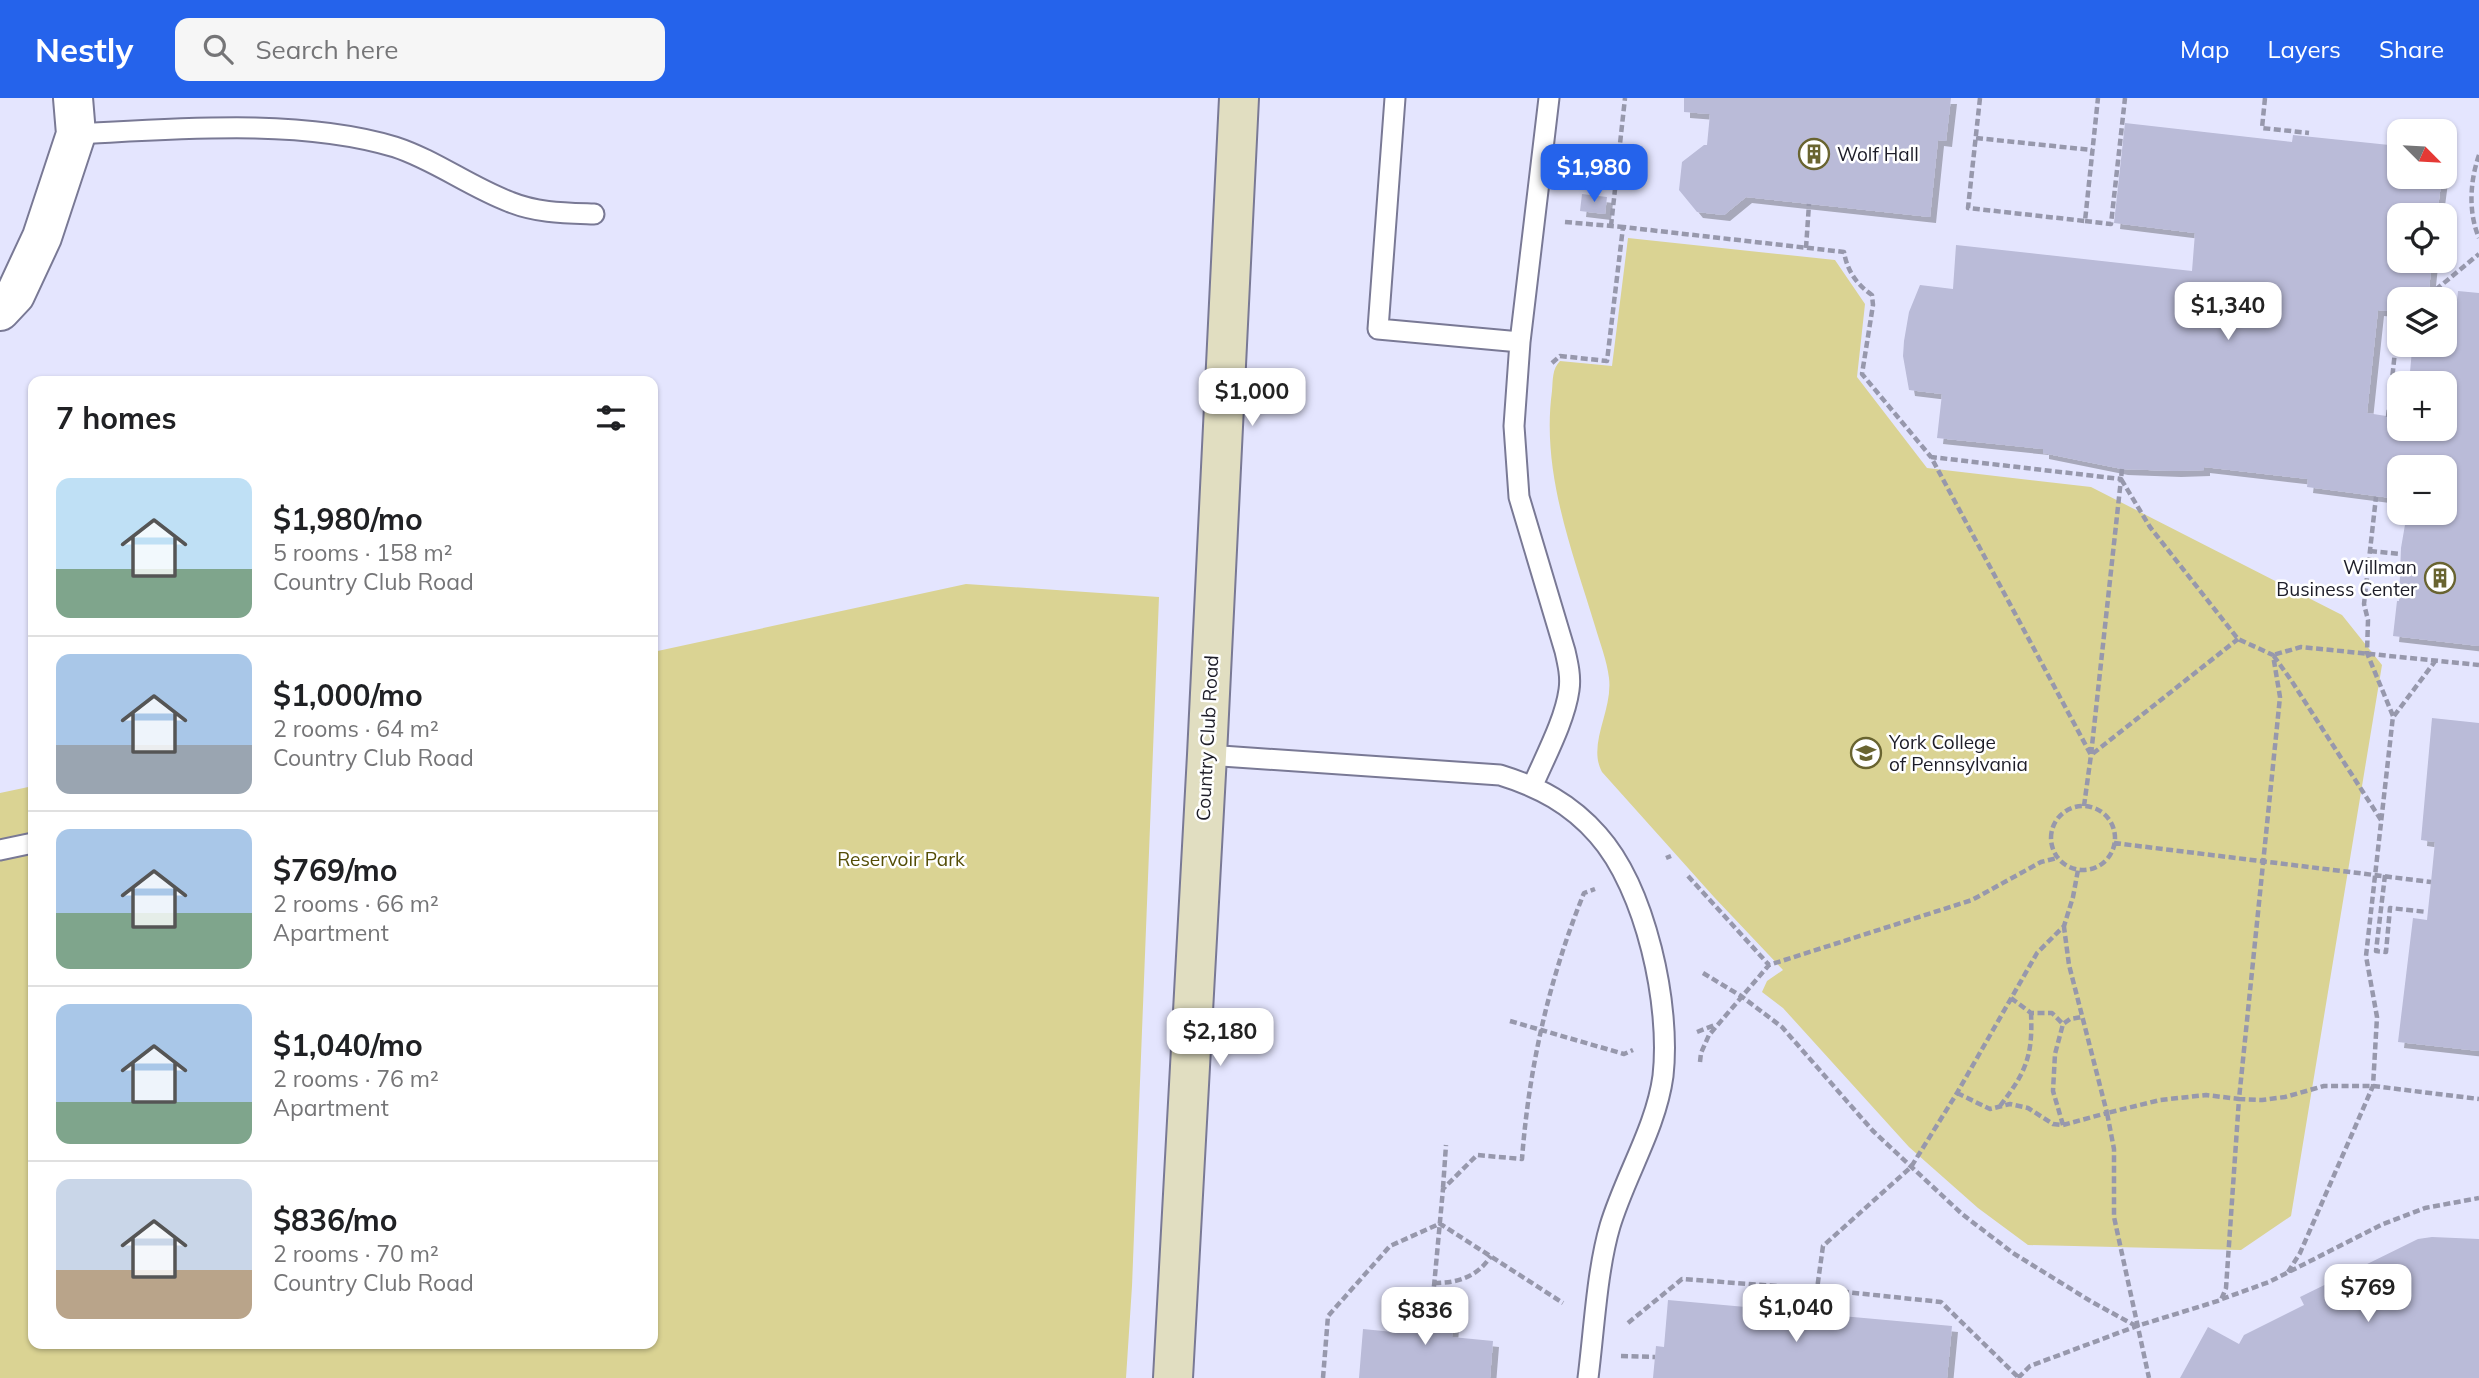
<!DOCTYPE html>
<meta charset="utf-8">
<style>
body{margin:0;font-family:Mulish,sans-serif;background:#f6f6f6;color:#202124;height:100vh;display:flex;flex-direction:column;font-size:26px;white-space:nowrap}
*{box-sizing:border-box;margin:0}
p{font-size:23px;color:#757577}
.icon{flex:none;width:38px;height:38px;fill:none;stroke:currentColor;stroke-width:2;stroke-linecap:round;stroke-linejoin:round}
.map{position:relative;flex:1;overflow:hidden}
.panel{position:absolute;left:28px;top:278px;width:630px;height:973px;display:flex;flex-direction:column;background:#fff;border-radius:14px;box-shadow:0 2px 5px #0004}
.panel>*{flex:none}
.needle{width:46px;rotate:114deg}
.buttons{position:absolute;left:2387px;top:21px;display:grid;gap:14px}
.buttons a{display:grid;place-items:center;width:70px;height:70px;border-radius:14px;background:#fff;box-shadow:0 2px 5px #0004;font-size:35px}
.price{position:absolute;translate:-50% -60px;padding:0 16px;border-radius:14px;background:#fff;color:#222;font-size:23px;line-height:46px;filter:drop-shadow(0 2px 4px #0008)}
.price::after{content:'';position:absolute;left:50%;top:42px;width:21px;height:16px;margin-left:-10px;background:inherit;clip-path:polygon(0 0,100% 0,50% 100%)}
.price.active{background:#2563eb;color:#fff}
ul{padding:0;list-style:none}
li{display:flex;align-items:center;gap:21px;height:175px;padding:0 28px}
li+li{border-top:2px solid #e0e0e0}
li span{display:grid;place-items:center;flex:none;width:196px;height:140px;border-radius:14px;color:#555}
li>.icon{margin-inline-start:auto}
span .icon{width:84px;height:84px;fill:#fffc;stroke-width:1}
li b{font-size:30px}
h2{display:flex;justify-content:space-between;align-items:center;height:84px;padding:0 28px;font-size:30px}
header{display:flex;align-items:center;gap:42px;box-sizing:border-box;height:98px;padding:0 35px;background:#2563eb;color:#fff}
header strong{font-size:33px}
nav{display:flex;gap:38px;margin-inline-start:auto;font-size:24px}
.search{width:490px;height:63px;background:#f6f6f6;display:flex;align-items:center;gap:18px;box-sizing:border-box;padding:0 24px;border-radius:14px;color:#757577;font-size:26px}
.map>svg:first-child{display:block}
</style>
<header>
<strong>Nestly</strong>
<div class="search"><svg class="icon" aria-label="search" viewBox="0 0 24 24"><circle cx="10" cy="10" r="6"/><path d="M15 15l6 6"/></svg>Search here</div>
<nav><a>Map</a><a>Layers</a><a>Share</a></nav>
</header>
<div class="map">
<svg width="2479" height="1280" viewBox="0 0 2479 1280">
<defs>
<filter id="shadow"><feDropShadow dx="6" dy="6" stdDeviation="0" flood-color="#0004"/></filter>
</defs>
<rect width="100%" height="100%" fill="#e4e5fe"/>
<path fill="#dad393" d="M1628 140 1835 162 1865 206 1857 279 1927 370 2091 389 2342 517 2382 567 2291 1118 2241 1152 2028 1147 1978 1110 1909 1049 1783 910 1762 894 1767 883 1783 872 1714 799 1602 674C1587 646 1613 613 1609 580 1607 563 1600 545 1595 528 1572 452 1541 374 1552 293 1553 282 1552 271 1560 263L1612 268Z
M966 486 1159 499 1132 1188 1126 1280H0V695L33 688V1246H653V554Z"/>
<path fill="#babbd8" filter="url(#shadow)" d="M1684 0H1951L1946 43 1938 42 1930 119 1746 99 1724 117 1697 114 1679 92 1682 64 1704 47H1707L1710 16 1684 14Z
M2125 25 2292 44 2293 37 2399 48V79H2442L2437 117H2399V163H2432L2428 201H2399V214L2378 212 2367 315 2399 320V331H2445V285H2409L2412 252 2431 254 2432 247H2445V201L2457 202 2458 193 2479 195V548L2393 538 2397 503H2399L2401 450 2407 415H2445V369H2399V401L2307 389 2308 381 2204 369V372L2175 373 2122 371 2043 355V351L1937 340 1942 296 1909 292 1903 258 1904 243 1909 214 1920 187 1953 191 1956 147 2192 173 2195 135 2114 125Z
M1582 96 1607 99 1605 116 1580 113Z
M2432 620 2479 625V953L2398 944 2413 820 2427 822 2431 784 2435 744 2421 742Z
M2432 1139 2479 1141V1280H2180L2208 1229 2239 1246 2244 1237 2304 1207 2300 1199 2418 1141Z
M1418 1197 1445 1199 1444 1210 1454 1211 1452 1239 1493 1243 1490 1280H1359L1363 1231 1403 1235 1406 1206 1417 1207Z
M1668 1202 1779 1212 1780 1205 1843 1210 1842 1218 1952 1228 1947 1280H1653L1656 1248 1664 1249Z"/>
<g fill="none" stroke-linecap="round" stroke-linejoin="round">
<g stroke="#797995" stroke-width="23">
<path id="lane" d="M1395 0 1378 231 1520 244
M76 36C176 31 299 20 395 49 435 62 470 89 510 104 537 115 565 115 594 116
M1207 657 1500 677C1539 689 1571 706 1598 737 1646 791 1671 907 1663 978 1656 1030 1625 1078 1610 1128 1597 1172 1594 1233 1588 1280
M1533 687C1545 659 1565 622 1569 592 1571 579 1568 566 1565 553L1519 399 1514 328 1520 244 1549 0
M0 752 33 745"/>
</g>
<g stroke="#797995" stroke-width="42">
<path id="street" d="M0 213 15 197 42 139 76 36 73 0"/>
</g>
<g stroke="#797995" stroke-width="42">
<path id="secondary" d="M1173 1280 1207 657 1239 0"/>
</g>
<path stroke="#9798ac" stroke-width="4.5" stroke-dasharray="7 3.5" stroke-linecap="butt" d="M1980 0 1968 110 2085 123 2098 0
M2265 0 2262 30 2309 35
M1976 40 2092 52
M2479 57C2470 83 2468 114 2479 140
M2085 123 2111 126 2125 0
M1565 124 1623 129
M1611 128 1625 0
M1806 150 1809 106
M2432 201 2433 194 2479 156
M1552 265 1560 258 1607 263 1623 129 1844 154C1847 172 1856 186 1872 197L1873 207 1862 276 1931 359
M2388 319 2397 235H2399
M2122 371 2121 381 2150 429 2238 541 2273 557 2280 599 2239 1001 2262 1002 2285 999 2324 988H2373L2479 1001
M2370 453 2401 456
M2394 618 2436 562
M2084 708 2091 657 2121 381 1931 359 2091 657 2238 541
M2051 740a32 32 0 1 1 64 0a32 32 0 1 1-64 0Z
M2381 722 2291 582 2273 557 2301 549 2479 567
M2114 745 2431 784
M1666 760 1671 758
M2385 777 2376 853 2386 854 2390 810 2427 814
M1688 778 1769 867
M1703 875 1741 898 1782 929 1873 1033 1962 1116 2013 1155 2092 1204 2136 1228
M2011 900 2031 915H2052L2063 926
M1510 923 1624 956 1633 952
M1697 934 1715 927
M1700 964 1701 955 1709 937 1769 867 1972 802 2041 764 2057 760
M1957 995 1990 1011 2010 1006 2028 1010 2053 1026 2063 1027 2107 1015 2069 867 2064 829
M2000 1008C2026 974 2033 958 2031 915
M2063 1027 2053 993 2055 956 2063 926 2070 921 2082 919
M1443 1090 1446 1047
M1439 1125 1563 1205
M2288 1174 2300 1155 2373 988 2377 919 2366 858 2393 618 2367 555 2368 522 2364 506 2376 399
M1434 1185C1458 1185 1477 1179 1491 1158
M1433 1199 1443 1091 1477 1057 1522 1061C1529 969 1549 881 1584 795L1595 791
M2222 1201 2269 1184 2383 1126 2425 1110 2479 1100
M1815 1208 1817 1191 1941 1204 2018 1279
M1628 1225 1682 1181 1817 1191 1823 1148 1911 1069 1957 995 2037 855 2064 828 2073 799 2078 772
M1621 1258 1655 1259
M1323 1280 1328 1218 1390 1148 1439 1126
M2018 1280 2030 1268 2137 1228 2221 1202 2226 1190 2239 1001 2206 997 2160 1002 2107 1015 2114 1051V1119L2149 1280"/>
<use href="#lane" stroke="#fff" stroke-width="19"/>
<use href="#street" stroke="#fff" stroke-width="38"/>
<use href="#secondary" stroke="#e1dec1" stroke-width="38"/>
</g>
<defs>
<g id="building-ring" transform="scale(1.575)"><circle r="9.5" fill="#fff" stroke="#696430" stroke-width="1.5"/><path d="M-4-6H4V6H1V3H-1V6H-4ZM-2.5-4.3h1.7v1.8h-1.7ZM.8-4.3h1.7v1.8H.8ZM-2.5-1h1.7V.8h-1.7ZM.8-1h1.7V.8H.8Z" fill="#696430"/></g>
<g id="university-ring" transform="scale(1.575)"><circle r="9.5" fill="#fff" stroke="#696430" stroke-width="1.5"/><path d="M0-5L7-2L0 1L-7-2ZM-4 1L0 2.5L4 1V4Q0 6-4 4Z" fill="#696430"/></g>
</defs>
<g fill-rule="evenodd">
<use href="#building-ring" x="1814" y="56"/>
<use href="#building-ring" x="2440" y="480"/>
<use href="#university-ring" x="1866" y="655"/>
</g>
<g text-anchor="middle" stroke-width="5" stroke-linejoin="round" paint-order="stroke">
<g font-size="19" fill="#1d1d28" stroke="#fff" text-anchor="start">
<text x="1837" y="63">Wolf Hall</text>
<text x="2417" y="476" text-anchor="end">Willman<tspan x="2417" dy="22">Business Center</tspan></text>
<text x="1889" y="651">York College<tspan x="1889" dy="22">of Pennsylvania</tspan></text>
</g>
<g font-size="19" fill="#1d1d28" stroke="#fff">
<text transform="translate(1207 640) rotate(-87)" y="7">Country Club Road</text>
</g>
<g font-size="19" fill="#544d06" stroke="#fff">
<text x="901" y="768">Reservoir Park</text>
</g>
</g>
</svg>
<div class="buttons">
<a><svg class="needle" viewBox="-14 -14 28 28"><path d="M0-13l5 13h-10z" fill="#e53935"/><path d="M0 13l5-13h-10z" fill="#757577"/></svg></a>
<a><svg class="icon" aria-label="locate" viewBox="0 0 24 24"><circle cx="12" cy="12" r="6"/><path d="M12 2v4M12 18v4M2 12h4M18 12h4"/></svg></a>
<a><svg class="icon" aria-label="layers" viewBox="0 0 24 24"><path d="M12 4l9 5-9 5-9-5zM3 14l9 5 9-5"/></svg></a>
<a>+</a>
<a>−</a>
</div>
<b class="price active" style="left:1594px;top:106px">$1,980</b>
<b class="price" style="left:2228px;top:244px">$1,340</b>
<b class="price" style="left:1252px;top:330px">$1,000</b>
<b class="price" style="left:1220px;top:970px">$2,180</b>
<b class="price" style="left:2368px;top:1226px">$769</b>
<b class="price" style="left:1796px;top:1246px">$1,040</b>
<b class="price" style="left:1425px;top:1249px">$836</b>
<section class="panel">
<h2>7 homes<svg class="icon" aria-label="filters" viewBox="0 0 24 24"><path d="M4 7h16M4 17h16"/><circle cx="9" cy="7" r="2"/><circle cx="15" cy="17" r="2"/></svg></h2>
<ul>
<li><span style="background:linear-gradient(#bfe0f5 65%,#7fa58c 0)"><svg class="icon" aria-label="home" viewBox="0 0 24 24"><path d="M3 11l9-7 9 7M6 9v11h12V9"/></svg></span><div><b>$1,980/mo</b><p>5 rooms · 158 m²</p><p>Country Club Road</p></div></li>
<li><span style="background:linear-gradient(#a9c7e8 65%,#9aa5b1 0)"><svg class="icon" aria-label="home" viewBox="0 0 24 24"><path d="M3 11l9-7 9 7M6 9v11h12V9"/></svg></span><div><b>$1,000/mo</b><p>2 rooms · 64 m²</p><p>Country Club Road</p></div></li>
<li><span style="background:linear-gradient(#a9c7e8 60%,#7fa58c 0)"><svg class="icon" aria-label="home" viewBox="0 0 24 24"><path d="M3 11l9-7 9 7M6 9v11h12V9"/></svg></span><div><b>$769/mo</b><p>2 rooms · 66 m²</p><p>Apartment</p></div></li>
<li><span style="background:linear-gradient(#a9c7e8 70%,#7fa58c 0)"><svg class="icon" aria-label="home" viewBox="0 0 24 24"><path d="M3 11l9-7 9 7M6 9v11h12V9"/></svg></span><div><b>$1,040/mo</b><p>2 rooms · 76 m²</p><p>Apartment</p></div></li>
<li><span style="background:linear-gradient(#c9d6e8 65%,#b9a48a 0)"><svg class="icon" aria-label="home" viewBox="0 0 24 24"><path d="M3 11l9-7 9 7M6 9v11h12V9"/></svg></span><div><b>$836/mo</b><p>2 rooms · 70 m²</p><p>Country Club Road</p></div></li>
</ul>
</section>
</div>
